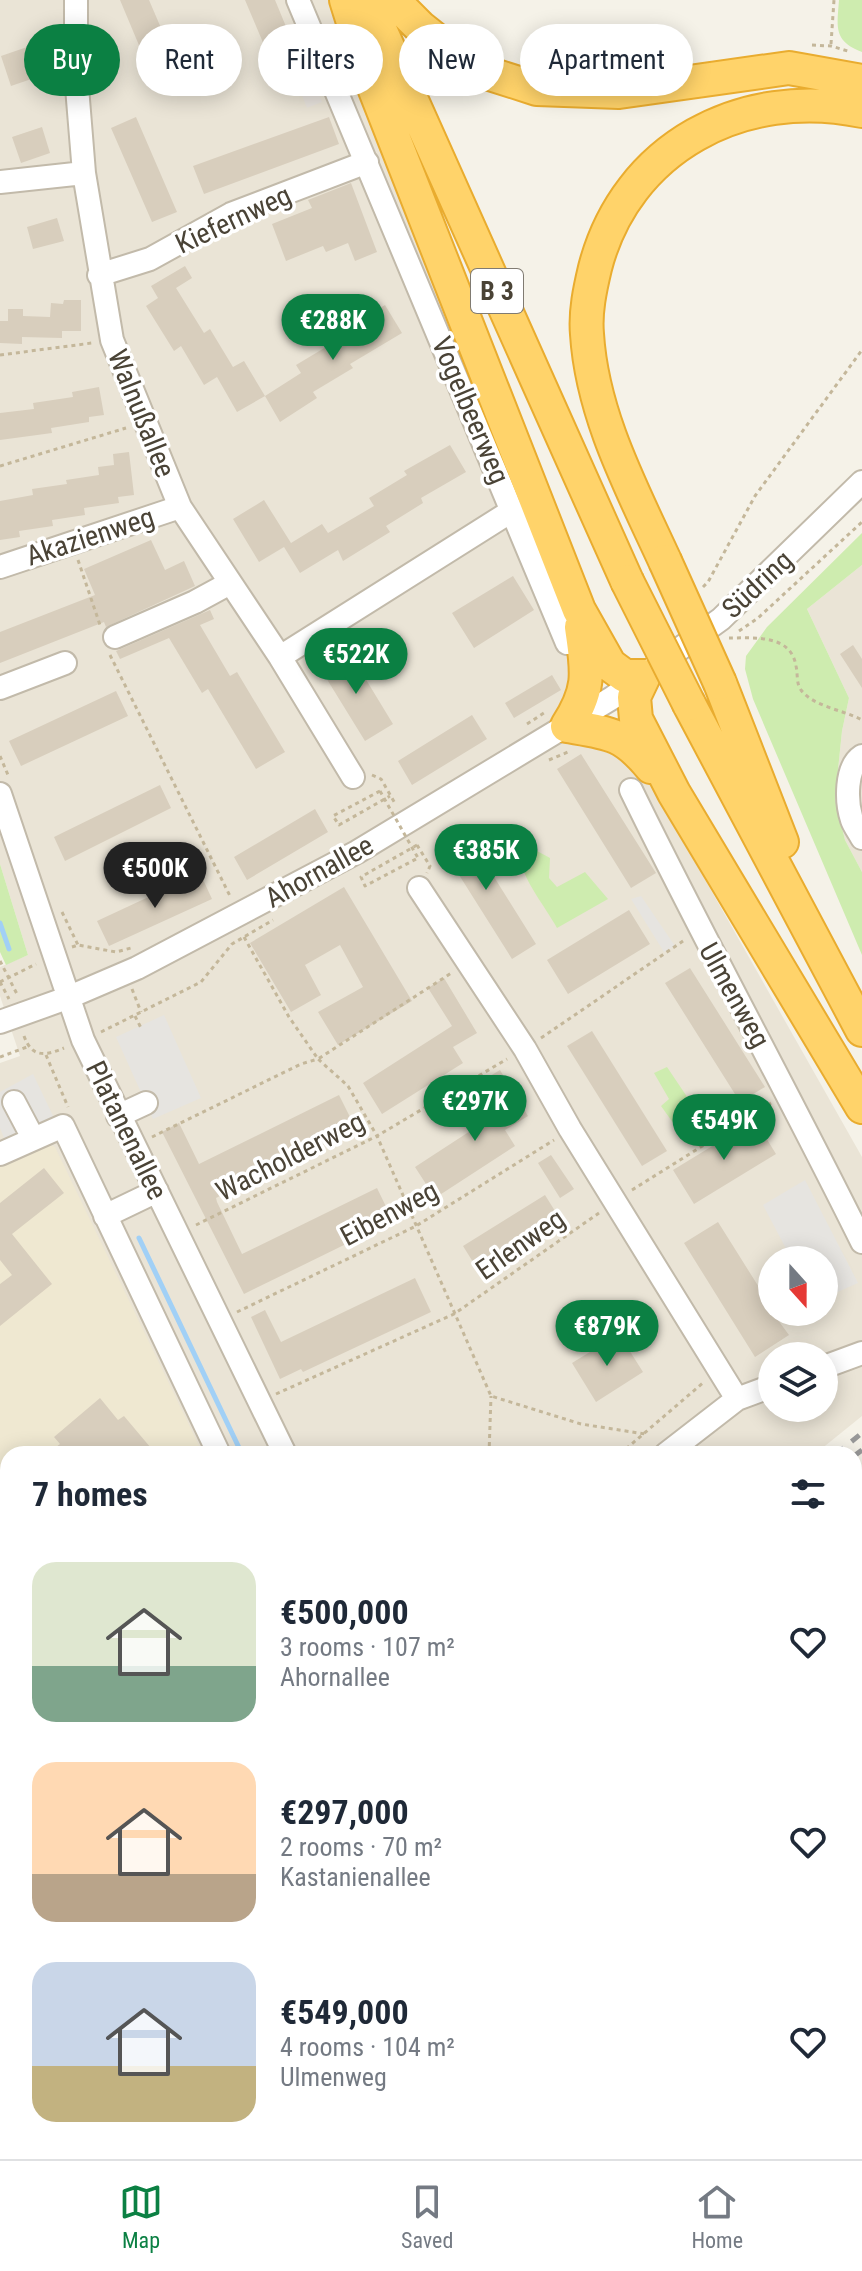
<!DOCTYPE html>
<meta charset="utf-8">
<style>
body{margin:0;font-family:"Roboto Condensed",sans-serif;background:#f2f2f3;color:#1f2937;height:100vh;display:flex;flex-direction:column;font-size:30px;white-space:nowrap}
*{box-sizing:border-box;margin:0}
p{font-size:26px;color:#747a83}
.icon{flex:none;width:44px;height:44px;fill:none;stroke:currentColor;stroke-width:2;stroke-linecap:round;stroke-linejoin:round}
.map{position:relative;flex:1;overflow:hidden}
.drawer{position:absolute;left:0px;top:1446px;width:862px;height:714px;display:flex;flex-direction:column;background:#fff;border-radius:24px 24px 0 0;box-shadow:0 4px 20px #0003}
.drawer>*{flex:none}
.guide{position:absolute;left:24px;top:24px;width:814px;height:72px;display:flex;gap:16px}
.needle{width:52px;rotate:159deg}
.controls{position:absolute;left:758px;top:1246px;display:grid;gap:16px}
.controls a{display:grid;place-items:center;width:80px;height:80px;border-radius:50%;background:#fff;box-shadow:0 4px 20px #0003;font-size:40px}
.price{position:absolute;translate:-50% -68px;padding:0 18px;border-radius:28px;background:#0b8043;color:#fff;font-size:26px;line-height:52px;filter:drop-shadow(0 2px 4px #0008)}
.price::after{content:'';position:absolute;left:50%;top:48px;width:24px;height:18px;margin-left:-12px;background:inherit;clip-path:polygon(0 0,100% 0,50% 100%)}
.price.selected{background:#222;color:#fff}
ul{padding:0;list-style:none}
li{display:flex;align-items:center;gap:24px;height:200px;padding:0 32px}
li span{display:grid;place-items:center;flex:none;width:224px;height:160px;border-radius:24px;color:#555}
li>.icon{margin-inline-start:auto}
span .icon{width:96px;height:96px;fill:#fffc;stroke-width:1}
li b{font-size:34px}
h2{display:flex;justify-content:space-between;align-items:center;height:96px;padding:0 32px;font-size:34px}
.pill{padding:0 28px;border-radius:36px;background:#fff;box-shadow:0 4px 20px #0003;font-size:28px;line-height:72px}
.pill.selected{background:#0b8043;color:#fff}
.menu{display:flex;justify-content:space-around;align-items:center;height:112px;border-top:2px solid #e0e1e3;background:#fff;font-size:22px;color:#747a83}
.menu a{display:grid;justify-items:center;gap:4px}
.menu .selected{color:#0b8043}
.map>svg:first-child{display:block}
</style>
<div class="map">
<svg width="862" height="2159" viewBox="0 0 862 2159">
<rect width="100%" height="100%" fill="#f5f2e8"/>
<path fill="#eae4d6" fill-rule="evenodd" d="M0 0H329L610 654 572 691 633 761 656 793 862 1157V1416L815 1454H8V1525L0 1531V1063L20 1056 0 996V967L28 955 0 864ZM772 1260H824V1312H772ZM772 1356H824V1408H772Z
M862 565V872L845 840 835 799 842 731 849 698 807 609Z"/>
<path fill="#f8ead3" d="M862 1468V2159H82L76 2152H854V1474Z"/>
<path fill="#e8e3dd" d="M300 48 322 102 307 108 285 53Z"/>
<path fill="#efe8d1" d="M47 1144 55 1147 203 1454H8V1525L0 1531V1167Z"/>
<path fill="#ceecaf" d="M839 0H862V52C833 41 837 27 839 0Z
M862 533V565L807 609 849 698 842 731 835 799 845 840 862 872V955L753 699 745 669 746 656 767 627Z
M537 851 550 858 549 878 557 887 585 872 608 899 557 928C545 906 524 882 520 858Z
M0 864 28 955 6 965 0 952Z
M667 1067 702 1119 681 1134 661 1106 669 1099 654 1073Z
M8 1525V2027L0 2017V1531Z"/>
<path fill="#e6e4e0" d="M641 896 675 946 664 952 631 899Z
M164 1015 201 1098 153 1119 116 1037Z
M33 1074 55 1120 6 1143 0 1128V1092Z
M805 1180 858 1283 824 1298V1260H792L763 1205Z
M862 1480V1814L854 1813V1487Z
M448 2152H674L665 2159H453Z"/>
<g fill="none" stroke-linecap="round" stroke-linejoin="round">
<path stroke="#a1d0f6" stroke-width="5" d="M0 923 9 949
M139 1238 242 1454"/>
</g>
<path fill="#d8cebd" d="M120 0H149L179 70 154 81Z
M245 0H275L292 41 267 52Z
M33 45 43 75 11 86 1 56Z
M136 117 177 212 152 222 111 128Z
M329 117 339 144 204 194 193 166Z
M42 127 50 153 21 163 12 137Z
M351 183 377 252 355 261 348 243 326 252 323 246 286 261 272 224 312 208 308 200Z
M57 218 64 241 33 249 27 227Z
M185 266 192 278 176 288 204 333 210 329 233 367 244 361 265 396 237 412 217 377 204 385 181 346 174 351 146 306 158 298 151 286Z
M64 300H81V331H62V338L22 337V344L0 343V321H8V309H23V316L50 317 51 303 63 304Z
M385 305 402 333 350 364 353 368 313 392 317 398 280 422 265 396 301 373 296 365 336 341 333 336Z
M99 387 104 415 89 417V422L51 428 52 433 0 440V413L34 409 33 403 73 397 72 392Z
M450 445 466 472 421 498 423 503 386 526 390 532 343 561 338 550 300 573 284 547 259 562 233 519 264 500 291 543 322 524 328 533 374 506 369 498 407 475 404 471Z
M129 452 134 495 118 497 119 503 84 508 85 515 52 520 53 526 19 531 20 537 0 540V501L33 495 32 489 67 484 66 480 99 475 98 467 114 465 113 454Z
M151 540 165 570 184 561 195 586 106 627 104 622 0 663V632L95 595 84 569Z
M513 576 534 610 474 648 452 613Z
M210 610 214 619 200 625 230 676 237 672 285 752 256 769 208 689 202 693 169 638 120 659 116 651Z
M853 645 862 659V688L840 654Z
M348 650 393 724 365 741 320 668Z
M552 675 561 690 514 718 505 703Z
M116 691 128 716 21 766 9 741Z
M472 715 487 739 412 785 398 761Z
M581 754 656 873 631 888 557 769Z
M160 785 171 808 65 861 54 837Z
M315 809 328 832 247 880 234 857Z
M461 824 536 944 512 959 437 840Z
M200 873 212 899 109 946 97 921Z
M344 887 412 1001 338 1045 318 1012 363 987 340 945 305 965 321 995 291 1012 250 943Z
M629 910 650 944 568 994 547 960Z
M690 968 765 1087 740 1102 665 983Z
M444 978 477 1033 453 1047 463 1063 382 1114 363 1083 452 1026 428 988Z
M592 1031 667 1151 642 1166 567 1046Z
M500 1070 528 1116 505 1130 515 1146 435 1198 415 1167 504 1109 485 1079Z
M339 1095 356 1129 216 1198 217 1202 242 1254 377 1188 393 1221 244 1294 162 1132 179 1123 199 1164Z
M755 1120 776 1154 694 1204 673 1170Z
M551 1155 574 1189 560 1198 538 1163Z
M44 1168 64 1193 12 1234 52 1284 0 1326V1284L12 1275 0 1260V1203Z
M545 1195 565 1227 483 1278 463 1246Z
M718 1222 772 1308V1312L789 1335 755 1357 684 1243Z
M415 1278 431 1312 303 1372 301 1369 280 1379 251 1317 265 1310 281 1342Z
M619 1334 643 1372 596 1402 572 1363Z
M100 1398 118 1420 124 1416 156 1454H47L60 1444 54 1437Z"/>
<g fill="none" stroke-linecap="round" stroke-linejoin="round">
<g stroke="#c2baaa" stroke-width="26">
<path id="minor" d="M76 0V75L84 173 112 340 180 507 280 657 353 777
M298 0 567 643
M0 182 84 173
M99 275 150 259 231 214 367 162
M0 567 180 507
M115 637 195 602 230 583
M280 657 513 510
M0 688 65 663
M862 756C845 767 846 802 852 820 854 826 859 832 862 838
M631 790C705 942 787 1090 862 1242
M0 794 83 1040 285 1454
M419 888 525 1049 570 1129 737 1399
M0 1022 67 998 137 968 357 852 612 698 721 619 862 482
M14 1102 33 1138
M118 1116 146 1103
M0 1154 63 1126 219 1454
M105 1216 157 1191
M824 1367 862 1353
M666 1454 737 1399 772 1386
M854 1827 862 1828
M135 2152 136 2159
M794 2152 797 2159
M683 2159 692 2152"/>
</g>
<g stroke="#e9ac2f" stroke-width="36">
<path id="highway" d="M346 0 371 80 579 610 610 665 625 676H644L634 697 636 719 674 793 862 1107
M367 0 627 581
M393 0 420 27 454 54 487 73 537 89 619 92 789 68 862 81
M665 561C632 489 592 415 587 334 585 312 590 289 595 268 626 147 743 86 862 111
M581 627C587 671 592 687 567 726 609 733 623 733 651 767
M720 683 782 842
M689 704 862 1030"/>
</g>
<path stroke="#c4b79a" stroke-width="3" stroke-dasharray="4 4" stroke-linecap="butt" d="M466 30 501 50
M831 44 834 0
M812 45 831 46 851 52
M531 59 547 63
M0 355 92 343
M0 466 126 428
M78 560 100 625
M703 587 708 582 755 496 862 350
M739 631 758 618 862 522
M729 638C754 638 791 634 796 666 798 674 796 683 801 690 814 707 844 710 862 720
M110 655 231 898
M527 724 547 711
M0 756 8 775
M549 760 568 752
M372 775 381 779 396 805
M380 791 333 816 339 825 390 796
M417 845 361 877 365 886 418 858
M417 845 430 866 427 873
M62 912 78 945
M244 937 289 1017 318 1059 453 972
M72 947 78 945 116 952 131 948
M0 961 18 996
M0 982 36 964
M0 982 9 999
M132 989 141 1012
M135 1016 142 1030
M101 1032 201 982 232 944 273 920
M24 1036C32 1058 45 1056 64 1048
M541 1038 686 939
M46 1055 68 1107
M0 1057 27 1047
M152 1137 301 1064 318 1059 348 1086 377 1136 491 1396 581 1424 645 1434
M632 1190 771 1103
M196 1225 377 1136 507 1059
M237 1312 416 1226 554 1140
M276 1394 454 1314 599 1213
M489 1454 491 1396
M620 1454 704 1382
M0 2029 8 2039
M0 2058 8 2068
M0 2064 8 2059
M0 2093 4 2097 0 2105
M67 2152 70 2159"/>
<use href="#minor" stroke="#fff" stroke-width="22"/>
<use href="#highway" stroke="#ffd36a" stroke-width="32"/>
<path stroke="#989898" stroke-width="5" stroke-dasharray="10 10" stroke-linecap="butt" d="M836 1454 862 1433
M854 1456 862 1450
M0 2134 8 2128"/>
<g stroke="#e9ac2f" stroke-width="36" stroke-linecap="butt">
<path id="highway-bridge" d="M665 561 720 683
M627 581 689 704"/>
</g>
<path stroke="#c4b79a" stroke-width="3" stroke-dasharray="4 4" stroke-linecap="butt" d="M380 791 418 858"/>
<use href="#highway-bridge" stroke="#ffd36a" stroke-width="32"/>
</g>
<g text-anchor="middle" stroke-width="7" stroke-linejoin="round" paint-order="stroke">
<rect fill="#fff" stroke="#807b72" stroke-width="2" x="471" y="269" width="52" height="44" rx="6"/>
<g font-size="26" font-weight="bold" fill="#4a4336">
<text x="497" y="300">B 3</text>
</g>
<g font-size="28" fill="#4a4336" stroke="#fff">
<text transform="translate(233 219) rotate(-25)" y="10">Kiefernweg</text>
<text transform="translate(471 410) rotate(67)" y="10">Vogelbeerweg</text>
<text transform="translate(142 413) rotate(68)" y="10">Walnußallee</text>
<text transform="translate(90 536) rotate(-18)" y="10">Akazienweg</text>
<text transform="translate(757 584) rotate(-43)" y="10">Südring</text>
<text transform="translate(319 871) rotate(-29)" y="10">Ahornallee</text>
<text transform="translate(735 995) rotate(61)" y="10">Ulmenweg</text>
<text transform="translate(127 1130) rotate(64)" y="10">Platanenallee</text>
<text transform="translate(290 1156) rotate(-27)" y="10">Wacholderweg</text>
<text transform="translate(389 1213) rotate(-28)" y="10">Eibenweg</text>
<text transform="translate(520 1244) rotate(-35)" y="10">Erlenweg</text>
</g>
</g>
</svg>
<div class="controls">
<a><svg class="needle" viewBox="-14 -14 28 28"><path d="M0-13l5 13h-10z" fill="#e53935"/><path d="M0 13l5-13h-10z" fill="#747a83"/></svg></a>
<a><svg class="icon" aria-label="layers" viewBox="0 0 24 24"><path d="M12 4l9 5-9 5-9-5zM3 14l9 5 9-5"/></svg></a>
</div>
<b class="price" style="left:333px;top:362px">€288K</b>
<b class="price" style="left:356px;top:696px">€522K</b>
<b class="price" style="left:486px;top:892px">€385K</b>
<b class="price selected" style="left:155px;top:910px">€500K</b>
<b class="price" style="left:475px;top:1143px">€297K</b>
<b class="price" style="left:724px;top:1162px">€549K</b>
<b class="price" style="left:607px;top:1368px">€879K</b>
<div class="guide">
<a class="pill selected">Buy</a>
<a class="pill">Rent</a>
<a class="pill">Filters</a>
<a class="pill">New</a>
<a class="pill">Apartment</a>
</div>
<section class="drawer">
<h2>7 homes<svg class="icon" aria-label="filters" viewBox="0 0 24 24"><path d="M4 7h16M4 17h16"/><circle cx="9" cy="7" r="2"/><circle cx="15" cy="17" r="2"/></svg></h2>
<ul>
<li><span style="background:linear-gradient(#dfe7d0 65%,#7fa58c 0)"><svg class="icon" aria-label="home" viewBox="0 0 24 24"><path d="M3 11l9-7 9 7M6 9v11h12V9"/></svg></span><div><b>€500,000</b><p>3 rooms · 107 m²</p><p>Ahornallee</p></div><svg class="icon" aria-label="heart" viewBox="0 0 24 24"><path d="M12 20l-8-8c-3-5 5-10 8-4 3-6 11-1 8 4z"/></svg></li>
<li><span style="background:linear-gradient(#ffd9b3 70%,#b9a48a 0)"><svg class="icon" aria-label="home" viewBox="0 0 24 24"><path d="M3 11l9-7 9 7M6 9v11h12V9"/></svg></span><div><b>€297,000</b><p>2 rooms · 70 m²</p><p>Kastanienallee</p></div><svg class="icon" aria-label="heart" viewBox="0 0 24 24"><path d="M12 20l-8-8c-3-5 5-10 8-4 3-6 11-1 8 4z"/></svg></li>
<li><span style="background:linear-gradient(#c9d6e8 65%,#c2b280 0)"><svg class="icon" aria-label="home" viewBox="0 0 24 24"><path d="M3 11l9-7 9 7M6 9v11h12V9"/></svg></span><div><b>€549,000</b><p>4 rooms · 104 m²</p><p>Ulmenweg</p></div><svg class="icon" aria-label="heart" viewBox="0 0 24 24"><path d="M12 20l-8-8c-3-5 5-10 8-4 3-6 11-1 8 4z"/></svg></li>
</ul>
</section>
</div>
<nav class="menu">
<a class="selected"><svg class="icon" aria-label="map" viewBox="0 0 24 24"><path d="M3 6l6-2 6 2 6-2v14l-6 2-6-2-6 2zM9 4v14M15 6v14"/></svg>Map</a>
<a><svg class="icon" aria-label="saved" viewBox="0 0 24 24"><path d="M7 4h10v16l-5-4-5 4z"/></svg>Saved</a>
<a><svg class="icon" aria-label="home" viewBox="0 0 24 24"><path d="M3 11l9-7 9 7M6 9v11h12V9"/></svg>Home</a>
</nav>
